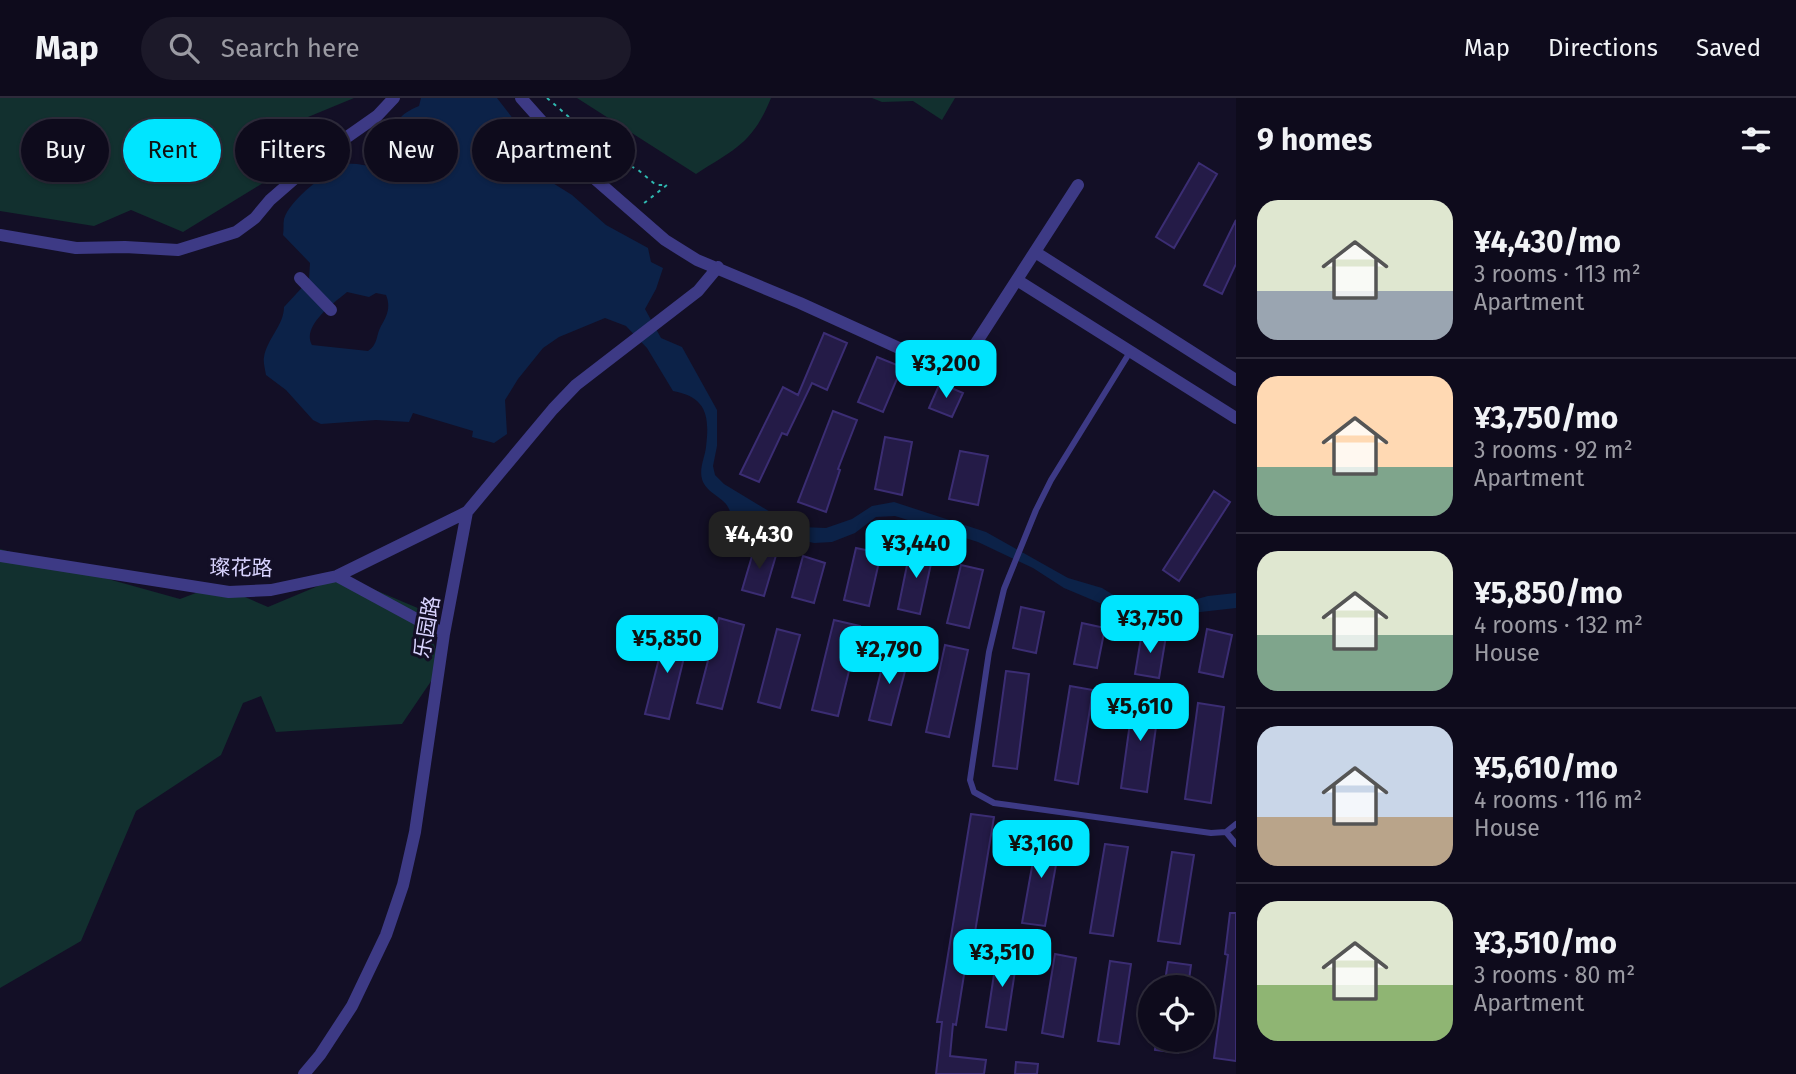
<!DOCTYPE html>
<meta charset="utf-8">
<style>
body{margin:0;font-family:"Fira Sans","Noto Sans SC",sans-serif;background:#1c1929;color:#f1f3f6;height:100vh;display:flex;flex-direction:column;font-size:26px;white-space:nowrap}
*{box-sizing:border-box;margin:0}
p{font-size:23px;color:#9b9ba3}
.icon{flex:none;width:38px;height:38px;fill:none;stroke:currentColor;stroke-width:2;stroke-linecap:round;stroke-linejoin:round}
.map{position:relative;flex:1;overflow:hidden}
.drawer{display:flex;flex-direction:column;background:#0e0b1c;width:560px}
.drawer>*{flex:none}
.guide{position:absolute;left:21px;top:21px;width:665px;height:63px;display:flex;gap:14px}
.tools{position:absolute;left:1138px;top:877px;display:grid;gap:14px}
.tools a{display:grid;place-items:center;width:77px;height:77px;border-radius:50%;background:#0e0b1c;box-shadow:0 2px 5px #0004,0 0 0 2px #2e2b3b;font-size:35px}
.price{position:absolute;translate:-50% -60px;padding:0 16px;border-radius:14px;background:#00e5ff;color:#111;font-size:23px;line-height:46px;filter:drop-shadow(0 2px 4px #0008)}
.price::after{content:'';position:absolute;left:50%;top:42px;width:21px;height:16px;margin-left:-10px;background:inherit;clip-path:polygon(0 0,100% 0,50% 100%)}
.price.active{background:#222;color:#fff}
ul{padding:0;list-style:none}
li{display:flex;align-items:center;gap:21px;height:175px;padding:0 21px}
li+li{border-top:2px solid #2e2b3b}
li span{display:grid;place-items:center;flex:none;width:196px;height:140px;border-radius:21px;color:#555}
li>.icon{margin-inline-start:auto}
span .icon{width:84px;height:84px;fill:#fffc;stroke-width:1}
li b{font-size:30px}
h2{display:flex;justify-content:space-between;align-items:center;height:84px;padding:0 21px;font-size:30px}
.chip{padding:0 24px;border-radius:32px;background:#0e0b1c;box-shadow:0 2px 5px #0004,0 0 0 2px #2e2b3b;font-size:24px;line-height:63px}
.chip.active{background:#00e5ff;color:#111}
header{display:flex;align-items:center;gap:42px;box-sizing:border-box;height:98px;padding:0 35px;background:#0e0b1c;border-bottom:2px solid #2e2b3b}
header strong{font-size:33px}
nav{display:flex;gap:38px;margin-inline-start:auto;font-size:24px}
.search{width:490px;height:63px;background:#1c1929;display:flex;align-items:center;gap:18px;box-sizing:border-box;padding:0 24px;border-radius:38px;color:#9b9ba3;font-size:26px}
main{display:flex;flex:1;min-height:0}
.map>svg:first-child{display:block}
</style>
<header>
<strong>Map</strong>
<div class="search"><svg class="icon" aria-label="search" viewBox="0 0 24 24"><circle cx="10" cy="10" r="6"/><path d="M15 15l6 6"/></svg>Search here</div>
<nav><a>Map</a><a>Directions</a><a>Saved</a></nav>
</header>
<main>
<div class="map">
<svg width="1236" height="976" viewBox="0 0 1236 976">
<rect width="100%" height="100%" fill="#130f26"/>
<path fill="#12302f" d="M0 0H354L308 19 286 71 183 134 131 112 94 128 0 113Z
M577 0H771C753 45 735 51 696 76Z
M872 0H955L942 22 913 3 882 4Z
M0 451 180 501 217 487 268 509 342 478 420 511 442 567 402 626 276 634 261 598 243 605 221 657 136 713 81 843 0 890Z"/>
<path fill="#0c2248" fill-rule="evenodd" d="M421 0H497L548 66V82L572 97 606 127 648 150 651 164 663 170 656 191 645 211 661 240 682 249 717 312V348L713 368 715 377 724 386 777 418 801 429 826 430 852 421 872 408 894 404 986 434 1068 480 1102 490 1136 511 1164 510 1208 498 1236 495V510L1138 521 1064 490 1033 470 978 444 895 418 876 419 855 435 832 444 814 445 791 440 761 429 745 433 730 422C734 400 707 399 702 381 699 370 705 359 706 349 710 317 706 299 673 293L647 250 626 228 605 220 559 239 543 250 518 281 505 302 507 336 494 345 472 339 473 333 413 315 409 324 376 322 321 326 313 322 286 292 266 277C265 271 263 264 264 259 267 241 284 227 284 209L309 182 310 165 283 137C284 132 283 126 284 121 290 101 329 71 348 66 360 64 376 73 385 64 403 45 379 24 419 8ZM347 194 369 199 376 195 386 197C391 209 387 218 381 228 376 237 378 247 368 253L312 247C301 228 334 205 347 194Z"/>
<path fill="#241b47" stroke="#3b2d73" stroke-width="2" d="M1199 65 1217 76 1174 150 1156 139Z
M1236 122V166L1222 196 1204 187Z
M824 235 847 245 827 292 812 285 787 337 782 335 759 384 740 376 783 289 798 297Z
M877 259 902 269 883 314 858 304Z
M940 285 963 295 952 319 929 310Z
M833 313 857 322 838 371 840 372 826 414 798 404Z
M885 339 912 344 902 397 875 391Z
M960 353 988 358 978 407 949 401Z
M1214 393 1230 404 1179 483 1163 472Z
M755 448 777 454 764 498 742 492Z
M911 448 934 452 920 516 898 511Z
M856 450 881 455 869 508 844 502Z
M803 458 825 465 814 505 792 499Z
M961 467 983 472 969 530 947 525Z
M1021 509 1044 514 1036 555 1013 550Z
M719 520 744 527 722 611 697 605Z
M834 522 860 528 838 618 812 612Z
M1082 525 1105 530 1097 570 1074 566Z
M777 531 800 537 780 610 758 604Z
M1207 531 1232 537 1223 579 1199 574Z
M666 533 689 539 669 621 645 616Z
M1142 534 1166 538 1159 580 1135 576Z
M945 547 968 552 949 639 926 634Z
M887 549 910 554 891 627 869 622Z
M1006 573 1029 576 1017 671 993 668Z
M1070 588 1093 592 1078 686 1055 682Z
M1134 596 1160 600 1147 694 1121 690Z
M1198 605 1224 609 1211 705 1185 701Z
M971 716 994 719 975 834 971 833 956 927 953 926 950 958 986 962 984 976H936L942 924H937Z
M1038 735 1061 739 1045 828 1022 825Z
M1105 746 1128 749 1113 838 1090 835Z
M1172 754 1194 757 1180 846 1158 843Z
M1230 815H1236V963L1214 960 1228 857 1225 856Z
M998 850 1018 853 1006 932 986 929Z
M1055 856 1076 860 1063 939 1042 935Z
M1110 863 1131 866 1119 946 1098 943Z
M1168 864 1191 867 1188 889H1164Z
M1156 942H1180L1178 955 1155 952Z
M1016 964 1038 966 1037 976H1015Z"/>
<g fill="none" stroke-linecap="round" stroke-linejoin="round">
<path stroke="#2fb8b0" stroke-width="2" stroke-dasharray="3.5 5" stroke-linecap="butt" d="M547 0 576 25 600 55 637 71 656 87H667L643 106"/>
<path stroke="#3d3a85" stroke-width="6" d="M1130 254 1051 382 1036 412 1004 491 989 554 970 682 974 694 994 705 1211 735 1226 734
M1236 726 1226 734 1236 746"/>
<path stroke="#3d3a85" stroke-width="12" d="M521 0 587 74 665 142 697 162 800 205 956 276 1078 87
M0 137 76 150 125 149 178 152 236 134 255 120 270 102 301 75 330 51 377 18 394 0
M1035 154 1236 282
M300 180 331 212
M1017 182 1236 320
M0 458 229 494 271 492 337 478 467 414
M337 478 444 536
M304 976 320 957 352 908 386 837 403 787 415 734 444 536 467 414 553 311 576 287 698 193 718 169"/>
</g>
<g text-anchor="middle" stroke-width="6" stroke-linejoin="round" paint-order="stroke">
<g font-size="21" fill="#d9d4ff" stroke="#130f26">
<text transform="translate(241 470) rotate(1)" y="7">璨花路</text>
<text transform="translate(427 529) rotate(-80)" y="7">乐园路</text>
</g>
</g>
</svg>
<div class="tools">
<a><svg class="icon" aria-label="locate" viewBox="0 0 24 24"><circle cx="12" cy="12" r="6"/><path d="M12 2v4M12 18v4M2 12h4M18 12h4"/></svg></a>
</div>
<b class="price" style="left:946px;top:302px">¥3,200</b>
<b class="price active" style="left:759px;top:473px">¥4,430</b>
<b class="price" style="left:916px;top:482px">¥3,440</b>
<b class="price" style="left:1150px;top:557px">¥3,750</b>
<b class="price" style="left:667px;top:577px">¥5,850</b>
<b class="price" style="left:889px;top:588px">¥2,790</b>
<b class="price" style="left:1140px;top:645px">¥5,610</b>
<b class="price" style="left:1041px;top:782px">¥3,160</b>
<b class="price" style="left:1002px;top:891px">¥3,510</b>
<div class="guide">
<a class="chip">Buy</a>
<a class="chip active">Rent</a>
<a class="chip">Filters</a>
<a class="chip">New</a>
<a class="chip">Apartment</a>
</div>
</div>
<section class="drawer">
<h2>9 homes<svg class="icon" aria-label="filters" viewBox="0 0 24 24"><path d="M4 7h16M4 17h16"/><circle cx="9" cy="7" r="2"/><circle cx="15" cy="17" r="2"/></svg></h2>
<ul>
<li><span style="background:linear-gradient(#dfe7d0 65%,#9aa5b1 0)"><svg class="icon" aria-label="home" viewBox="0 0 24 24"><path d="M3 11l9-7 9 7M6 9v11h12V9"/></svg></span><div><b>¥4,430/mo</b><p>3 rooms · 113 m²</p><p>Apartment</p></div></li>
<li><span style="background:linear-gradient(#ffd9b3 65%,#7fa58c 0)"><svg class="icon" aria-label="home" viewBox="0 0 24 24"><path d="M3 11l9-7 9 7M6 9v11h12V9"/></svg></span><div><b>¥3,750/mo</b><p>3 rooms · 92 m²</p><p>Apartment</p></div></li>
<li><span style="background:linear-gradient(#dfe7d0 60%,#7fa58c 0)"><svg class="icon" aria-label="home" viewBox="0 0 24 24"><path d="M3 11l9-7 9 7M6 9v11h12V9"/></svg></span><div><b>¥5,850/mo</b><p>4 rooms · 132 m²</p><p>House</p></div></li>
<li><span style="background:linear-gradient(#c9d6e8 65%,#b9a48a 0)"><svg class="icon" aria-label="home" viewBox="0 0 24 24"><path d="M3 11l9-7 9 7M6 9v11h12V9"/></svg></span><div><b>¥5,610/mo</b><p>4 rooms · 116 m²</p><p>House</p></div></li>
<li><span style="background:linear-gradient(#dfe7d0 60%,#8fb573 0)"><svg class="icon" aria-label="home" viewBox="0 0 24 24"><path d="M3 11l9-7 9 7M6 9v11h12V9"/></svg></span><div><b>¥3,510/mo</b><p>3 rooms · 80 m²</p><p>Apartment</p></div></li>
</ul>
</section>
</main>
